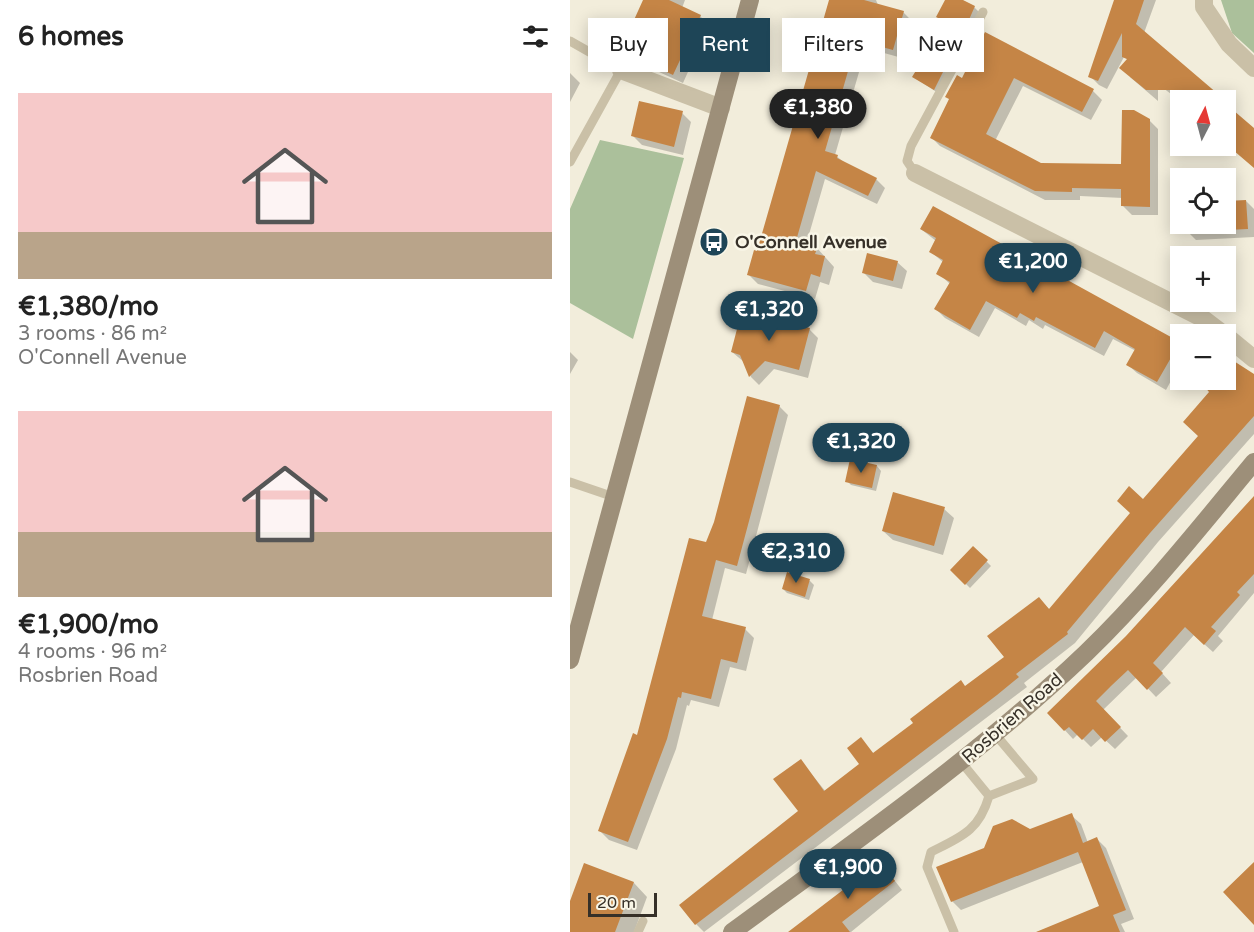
<!DOCTYPE html>
<meta charset="utf-8">
<style>
body{margin:0;font-family:"Varela Round",sans-serif;background:#f6f6f6;color:#222;height:100vh;display:flex;flex-direction:column;font-size:22px;white-space:nowrap}
*{box-sizing:border-box;margin:0}
p{font-size:20px;color:#767676}
.icon{flex:none;width:33px;height:33px;fill:none;stroke:currentColor;stroke-width:2;stroke-linecap:round;stroke-linejoin:round}
.map{position:relative;flex:1;overflow:hidden}
.details{display:flex;flex-direction:column;background:#fff;width:570px}
.details>*{flex:none}
.guide{position:absolute;left:18px;top:18px;width:570px;height:54px;display:flex;gap:12px}
.needle{width:39px;rotate:6deg}
.fabs{position:absolute;left:600px;top:90px;display:grid;gap:12px}
.fabs a{display:grid;place-items:center;width:66px;height:66px;border-radius:0px;background:#fff;box-shadow:0 3px 15px #0003;font-size:30px}
.scale{position:absolute;left:18px;bottom:15px;width:69px;box-sizing:border-box;padding-left:6px;border:3px solid #363028;border-top:0;font-size:16px;line-height:21px;white-space:nowrap;color:#363028;-webkit-text-stroke:4px #f9f6e7;paint-order:stroke}
.price{position:absolute;translate:-50% -51px;padding:0 14px;border-radius:21px;background:#1e4557;color:#fff;font-size:20px;line-height:39px;filter:drop-shadow(0 2px 3px #0008)}
.price::after{content:'';position:absolute;left:50%;top:36px;width:18px;height:14px;margin-left:-9px;background:inherit;clip-path:polygon(0 0,100% 0,50% 100%)}
.price.active{background:#222;color:#fff}
ul{padding:0;list-style:none}
li{display:grid;align-content:center;gap:12px;height:318px;padding:0 18px}
li span{display:grid;place-items:center;height:186px;border-radius:0px;color:#555}
li>.icon{margin-inline-start:auto}
span .icon{width:108px;height:108px;fill:#fffc;stroke-width:1}
li b{font-size:26px}
h2{display:flex;justify-content:space-between;align-items:center;height:72px;padding:0 18px;font-size:26px}
.chip{padding:0 21px;border-radius:0px;background:#fff;box-shadow:0 3px 15px #0003;font-size:21px;line-height:54px}
.chip.active{background:#1e4557;color:#fff}
main{display:flex;flex:1;min-height:0}
.map>svg:first-child{display:block}
</style>
<main>
<section class="details">
<h2>6 homes<svg class="icon" aria-label="filters" viewBox="0 0 24 24"><path d="M4 7h16M4 17h16"/><circle cx="9" cy="7" r="2"/><circle cx="15" cy="17" r="2"/></svg></h2>
<ul>
<li><span style="background:linear-gradient(#f6c9c9 75%,#b9a48a 0)"><svg class="icon" aria-label="home" viewBox="0 0 24 24"><path d="M3 11l9-7 9 7M6 9v11h12V9"/></svg></span><div><b>€1,380/mo</b><p>3 rooms · 86 m²</p><p>O'Connell Avenue</p></div></li>
<li><span style="background:linear-gradient(#f6c9c9 65%,#b9a48a 0)"><svg class="icon" aria-label="home" viewBox="0 0 24 24"><path d="M3 11l9-7 9 7M6 9v11h12V9"/></svg></span><div><b>€1,900/mo</b><p>4 rooms · 96 m²</p><p>Rosbrien Road</p></div></li>
</ul>
</section>
<div class="map">
<svg width="684" height="932" viewBox="0 0 684 932">
<rect width="100%" height="100%" fill="#f2eddb"/>
<path fill="#abc09b" d="M651 0H684V53L662 33Z
M30 140 114 158 63 339 0 303V209Z"/>
<path fill="#0003" d="M75 0H115L112 8 130 16 139 25 113 83 39 49 29 40 60 33Z
M260 0H306L308 5 333 12 342 21 332 58 296 48 265 155 275 163 306 179 315 188 307 204 255 179 236 245 247 248 264 267 259 285 250 282 245 299 188 284 179 275 188 253Z
M376 0H390L404 7 413 16 403 39 377 26 368 17Z
M546 0H586L574 33 649 100 610 101 588 84V101L560 77 558 60 554 57 537 89 529 85 520 76Z
M416 34 523 91 532 100 521 120 453 86 425 141 470 164 553 165 579 120 588 129V215H562L553 206V198L510 196V200H475L370 146 361 137Z
M374 69 379 73 368 93 344 77Z
M0 73 10 83 0 102Z
M656 106 684 130V167L656 143Z
M112 113 121 122 113 155 72 145 63 136Z
M676 201 684 209V237L626 240 617 231 616 224H656V203Z
M363 208 610 344V364L596 390 567 373 558 365 566 351 543 339 534 356 475 325 473 329 459 320 456 326 425 308 409 337 375 318 366 309 380 284 368 273 374 263 360 251 366 241 351 229Z
M327 262 337 271 332 289 303 282 293 272Z
M239 329 248 338 238 378 204 369 189 385 181 377 174 362 162 352Z
M0 352 8 360 0 374Z
M656 358 684 376V434L588 542 505 643 454 683 457 687 134 932 126 924 230 811 231 761 256 792 291 764V739L304 754 436 657 469 599 480 610 630 437 641 392 631 380H656Z
M209 406 218 415 176 574 155 568 142 620 175 629 184 638 176 671 160 667 149 707 121 700 119 706 117 705 106 749 67 850 39 840 30 831 68 737 137 544Z
M307 466 311 471 306 491 281 485 277 481Z
M684 498V593L648 636 653 641 643 652 624 635 591 672 601 683 586 697 567 677 533 710 558 736 545 749 532 737 521 747 508 734 503 739 479 713 557 638Z
M374 509 384 518 373 555 323 540 313 531Z
M403 548 421 566 400 588 382 570Z
M218 574 240 581 244 585 239 600 217 593 213 589Z
M501 815 511 824 518 843 527 839 536 848 564 919 551 924 555 932H467L531 907 513 862 391 910 382 901 460 831Z
M314 867 332 890 281 932H220Z
M64 883 77 897 64 932H0V905Z"/>
<path fill="#c58546" d="M73 0H99L131 15 103 75 28 40 37 20 59 31Z
M259 0H294L334 11 323 50 287 40 255 151 268 155 267 158 307 178 298 196 246 171 226 241 248 246 245 254 255 256 250 277 241 274 236 291 177 275 184 250 187 251Z
M375 0H393L405 6 394 31 366 17Z
M544 0H574L566 24 655 100H608V90H576L549 68 557 59 552 57V33L528 81 518 77Z
M415 32 524 89 512 112 444 78 416 134 471 163 551 164 552 110H564L580 119V207L551 206V189L502 188V192L465 191 360 138 379 99 375 97 387 75 392 78Z
M355 56 375 68 364 90 342 77Z
M69 101 113 111 104 147 61 136Z
M656 104 684 128V168L656 144Z
M676 200 678 229 656 230V201Z
M363 206 610 342 587 382 556 365 565 349 534 331 525 348 466 317 464 321 450 313 447 318 416 301 400 330 364 309 380 282 366 274 373 260 359 252 366 238 350 229Z
M297 253 328 261 323 281 292 273Z
M172 310 240 328 229 370 195 361 179 377 170 355 161 352Z
M656 356 684 374V416L580 533 497 632 498 634 446 674 449 677 427 695 125 925 109 905 228 811 203 779 231 759 254 791 289 764 277 748 291 737 303 753 343 723 340 719 391 680 395 686 434 657 417 636 469 597 479 609 560 513 547 501 559 486 573 499 628 436 613 422 639 392 629 380H656Z
M177 396 210 405 167 566 146 560 132 616 176 627 167 663 151 659 141 699 112 692 111 698 108 697 97 739 58 842 28 831 63 733 67 735 119 538 136 542 144 522Z
M280 459 307 465 302 488 275 482Z
M323 492 375 507 364 546 312 531Z
M684 496V574L667 592 670 595 641 627 646 631 634 645 615 627 583 663 593 673 577 690 558 670 541 686 526 701 551 727 535 742 523 729 512 740 499 727 494 731 477 713 556 636Z
M403 546 418 560 395 585 380 570Z
M217 572 240 579 235 597 212 589Z
M502 813 513 843 527 837 556 910 543 915 550 932H466L529 906 508 852 381 902 366 867 414 848 423 826 442 819 460 829Z
M306 856 325 881 272 922 280 932H218L286 880 282 875Z
M684 862V925L653 892Z
M14 863 64 882 45 932H0V901Z"/>
<g fill="none" stroke-linecap="round" stroke-linejoin="round">
<path stroke="#cac0a7" stroke-width="9" d="M0 41 51 70 0 162
M345 173 337 161 341 146 413 12
M0 482 44 497
M392 763 419 796
M419 796 463 779 425 734
M68 932 73 921
M384 932 357 867 361 852C391 837 409 831 419 796"/>
<path stroke="#cac0a7" stroke-width="18" d="M634 0V7L659 44 684 68
M51 70 151 108
M345 173 632 318 653 334
M656 336 684 359"/>
<path stroke="#9d8f79" stroke-width="18" d="M0 660 180 0
M162 932C283 843 407 757 516 653 577 594 630 527 684 462"/>
</g>
<defs>
<g id="bus-disc" transform="scale(1.5)"><circle r="9.5" fill="#1e4557" stroke="#f9f6e7"/><path d="M-5-6H5V4H4V6H2V4H-2V6H-4V4H-5ZM-3.5-4V0h7V-4ZM-3.5 1.2v1.5H-2V1.2ZM2 1.2v1.5H3.5V1.2Z" fill="#fff"/></g>
</defs>
<g fill-rule="evenodd">
<use href="#bus-disc" x="144" y="242"/>
</g>
<g text-anchor="middle" stroke-width="5" stroke-linejoin="round" paint-order="stroke">
<g font-size="18" font-weight="bold" fill="#363028" stroke="#f9f6e7" text-anchor="start">
<text x="165" y="248">O'Connell Avenue</text>
</g>
<g font-size="18" fill="#363028" stroke="#f9f6e7">
<text transform="translate(442 718) rotate(-41)" y="6">Rosbrien Road</text>
</g>
</g>
</svg>
<div class="fabs">
<a><svg class="needle" viewBox="-14 -14 28 28"><path d="M0-13l5 13h-10z" fill="#e53935"/><path d="M0 13l5-13h-10z" fill="#767676"/></svg></a>
<a><svg class="icon" aria-label="locate" viewBox="0 0 24 24"><circle cx="12" cy="12" r="6"/><path d="M12 2v4M12 18v4M2 12h4M18 12h4"/></svg></a>
<a>+</a>
<a>−</a>
</div>
<div class="scale">20 m</div>
<b class="price active" style="left:248px;top:140px">€1,380</b>
<b class="price" style="left:463px;top:294px">€1,200</b>
<b class="price" style="left:199px;top:342px">€1,320</b>
<b class="price" style="left:291px;top:474px">€1,320</b>
<b class="price" style="left:226px;top:584px">€2,310</b>
<b class="price" style="left:278px;top:900px">€1,900</b>
<div class="guide">
<a class="chip">Buy</a>
<a class="chip active">Rent</a>
<a class="chip">Filters</a>
<a class="chip">New</a>
</div>
</div>
</main>
